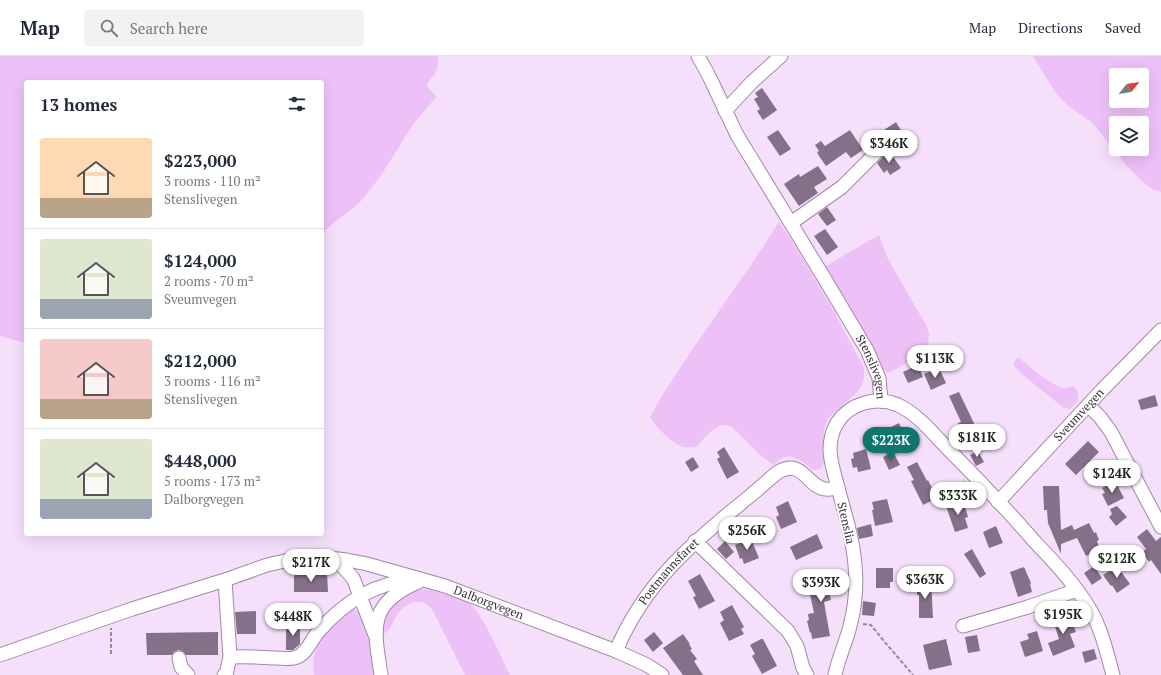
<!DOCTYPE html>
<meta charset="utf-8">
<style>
body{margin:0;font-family:"PT Serif",serif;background:#f2f2f3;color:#1f2937;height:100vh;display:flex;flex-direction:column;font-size:15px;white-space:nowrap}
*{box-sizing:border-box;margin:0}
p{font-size:13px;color:#747a83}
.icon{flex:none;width:22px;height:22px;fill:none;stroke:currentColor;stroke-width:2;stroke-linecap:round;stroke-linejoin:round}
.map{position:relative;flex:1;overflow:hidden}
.drawer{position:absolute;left:24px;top:24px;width:300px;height:456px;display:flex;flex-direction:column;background:#fff;border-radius:4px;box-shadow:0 4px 16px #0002}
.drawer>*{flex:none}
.needle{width:26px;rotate:60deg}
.buttons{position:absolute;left:1109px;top:12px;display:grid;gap:8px}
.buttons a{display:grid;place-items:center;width:40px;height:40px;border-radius:4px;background:#fff;box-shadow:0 4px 16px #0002;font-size:20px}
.price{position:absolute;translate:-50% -34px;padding:0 9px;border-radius:14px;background:#fff;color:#222;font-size:13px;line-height:26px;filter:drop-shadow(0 1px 2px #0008)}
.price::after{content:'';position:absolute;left:50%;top:24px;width:12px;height:9px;margin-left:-6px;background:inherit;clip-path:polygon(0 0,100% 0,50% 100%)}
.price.current{background:#0f766e;color:#fff}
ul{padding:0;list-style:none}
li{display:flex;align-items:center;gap:12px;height:100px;padding:0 16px}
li+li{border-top:1px solid #e0e1e3}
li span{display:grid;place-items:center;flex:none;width:112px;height:80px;border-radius:4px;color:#555}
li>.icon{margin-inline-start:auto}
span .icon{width:48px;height:48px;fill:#fffc;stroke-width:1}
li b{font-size:17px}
h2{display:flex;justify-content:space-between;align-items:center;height:48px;padding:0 16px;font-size:17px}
header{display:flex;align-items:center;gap:24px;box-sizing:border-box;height:56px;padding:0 20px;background:#fff;border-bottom:1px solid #e0e1e3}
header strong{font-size:19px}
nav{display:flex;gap:22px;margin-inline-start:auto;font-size:14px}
.search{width:280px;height:36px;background:#f2f2f3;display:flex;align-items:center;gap:10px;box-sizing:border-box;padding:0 14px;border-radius:4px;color:#747a83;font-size:15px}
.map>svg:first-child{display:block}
</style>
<header>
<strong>Map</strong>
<div class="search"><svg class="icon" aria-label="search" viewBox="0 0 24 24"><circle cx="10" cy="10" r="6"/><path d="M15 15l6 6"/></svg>Search here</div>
<nav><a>Map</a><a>Directions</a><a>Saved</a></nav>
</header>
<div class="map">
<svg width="1161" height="619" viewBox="0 0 1161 619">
<rect width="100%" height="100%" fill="#f5dffb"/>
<path fill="#edc1f8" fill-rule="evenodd" d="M0 0H438C438 6 438 14 434 19 431 23 428 24 427 30L436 41C429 50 421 58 414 67 397 93 382 121 361 145 349 157 333 164 322 179V26H26V287L0 280Z
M1033 0H1161V136C1138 132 1110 86 1093 68 1084 59 1072 54 1064 46 1052 34 1042 14 1033 0ZM1116 19H1142V45H1116ZM1116 67H1142V93H1116Z
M779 166 794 188 830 248 864 312C866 337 851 340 835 356 832 358 829 361 827 365 819 383 831 397 821 413L813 414C806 408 795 398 784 401 781 402 777 406 774 409L761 400 732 371C719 362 705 382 696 391 692 391 687 392 683 391 670 386 657 372 650 361L663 338 692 294 755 203Z
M879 179 888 203 926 269 929 278 928 288C916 299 903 311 888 317L882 312 824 211Z
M1018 301 1041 320 1059 331 1066 332 1074 330 1078 337V344L1070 353 1064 352 1024 320 1014 310V306Z
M425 533C438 536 460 540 471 549 485 562 501 601 510 619H465L432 553C421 539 404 547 396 560 393 565 391 573 386 576 385 578 382 578 380 578 385 553 397 535 425 533Z
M354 553 361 557 366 569 377 619H314C313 613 313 606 314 600 318 582 338 558 354 553Z"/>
<path fill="#847089" d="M762 32 777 54 763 64 757 55 760 53 754 43 758 41 755 37Z
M896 66 902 76 891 83 884 74Z
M778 74 791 93 780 100 767 81Z
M850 74 863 94 851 102 846 96 826 110 819 100 817 96 819 95 815 89 821 85 825 90Z
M889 95 901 112 890 119 887 114 884 117 877 107Z
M818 110 827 123 814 131 818 137 799 150 784 128 799 118 800 121Z
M827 151 836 164 827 170 818 158Z
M825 173 838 191 827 199 814 180Z
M918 309 923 321 908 327 903 316Z
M939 312 946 327 931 334 924 318Z
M959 336 982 384 970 390 958 367 961 366 949 340Z
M1155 339 1158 350 1141 354 1138 344Z
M899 367 908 387 892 395 883 375Z
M1088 385 1099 396 1076 419 1065 408Z
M724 391 739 416 727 423 717 403 720 401 717 396Z
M866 393 871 413 858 416 857 411 853 412 851 403 854 402 853 397Z
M978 395 984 406 976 410 970 399Z
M893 396 900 409 889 414 883 401Z
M693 401 699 411 691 416 685 406Z
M917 406 927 425 928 424 932 432 930 434 935 443 923 449 911 425 914 424 907 411Z
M964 425 975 435 967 444 956 433Z
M1115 425 1124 442 1108 450 1102 438 1105 437 1102 432Z
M1043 430H1059L1061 474 1072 469 1074 474 1089 467 1094 477 1096 476 1099 484 1097 485 1099 491 1096 493 1097 495 1086 500 1077 482 1061 488V498L1048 467 1047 454H1044Z
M887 443 893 466 875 470 872 454H874L872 446Z
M963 444 968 461 965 462 968 472 955 476 946 450Z
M788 445 797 466 781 473 776 461 779 459 776 451Z
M1117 450 1127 461 1116 470 1109 461 1112 458 1110 453Z
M871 468 873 480 859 483 857 472Z
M996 470 1003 487 989 492 983 476Z
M1147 473 1156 485 1161 481V518L1151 504 1149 506 1142 496 1146 493 1137 481Z
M817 478 823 492 796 504 790 491Z
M751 483 759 502 744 508 742 502 740 503 735 489Z
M725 485 734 496 726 503 717 493Z
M972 493 986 518 980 522 964 498Z
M1094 510 1102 522 1092 529 1084 517Z
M1117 510 1130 528 1117 537 1112 529 1111 530 1103 519Z
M1024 511 1031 527 1030 528 1032 536 1018 541 1010 516Z
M876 512H893V526H890V532H876Z
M842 516 843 530 828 531 831 544 824 546 830 580 812 583 811 576 810 577 807 565 809 564 808 558 814 557 808 529H810L808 523Z
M294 517H327L328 536H294Z
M700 518 715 545 699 553 693 541 696 540 688 525Z
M921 524H931L933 562H919V539H917V531H921Z
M863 545 876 547 874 560 862 559Z
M732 549 744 571 741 573 744 578 729 585 720 567 724 564 720 556Z
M256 555V578H237L235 556Z
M1069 558 1076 576 1070 578 1075 591 1053 600 1048 587 1059 583 1053 564Z
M286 569H300V588L293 594H286Z
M1037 575 1043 595 1025 601 1020 586 1029 583 1027 578Z
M218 576V599H186L182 595 178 594 174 596 172 599H147L146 577Z
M654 576 663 587 653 596 644 584Z
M683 578 690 588H689L692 593 690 594 697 603 694 605 703 619H683L663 592Z
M977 579 980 595 968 597 965 581Z
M761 583H763L777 610 762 618 752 600 755 598 750 589Z
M946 583 952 609 929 614 923 589Z
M1094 593 1097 603 1085 607 1082 596Z"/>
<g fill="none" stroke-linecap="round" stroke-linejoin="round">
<g stroke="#9f8aa4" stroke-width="15">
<g id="minor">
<path id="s1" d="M698 0 709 20 737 79 826 225 867 294 879 322 881 345"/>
<path d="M725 55 752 26 781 0"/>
<path d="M791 167 842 131 885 88"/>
<path d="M1088 349 1100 361 1111 376 1161 471"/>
<path id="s2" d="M998 446 1102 334 1161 274"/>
<path d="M695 485 788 575 797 590 803 612 807 619"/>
<path d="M332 502 342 510 353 522 375 579"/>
<path d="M963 570 1028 551 1077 534"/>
<path id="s3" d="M616 595C644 527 694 485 750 440 760 432 769 423 778 416 803 402 806 430 825 433 829 434 834 432 838 432"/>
<path id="s4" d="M0 599 132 553 225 524 267 509 298 502 320 501 347 504 367 508 445 530 616 595 647 609 662 619"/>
<path d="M230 601C245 600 260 601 276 602 282 602 291 604 297 601 306 598 312 583 318 576 344 546 376 526 415 524"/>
<path d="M179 602 181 611 188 619"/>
<path d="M224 619H226L230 601 225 524"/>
<path d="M381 619C374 572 367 548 418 526"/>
<path d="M835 619C838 602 846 587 850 570 855 551 857 529 855 509 853 483 845 458 838 432 835 419 830 406 830 393 830 383 833 374 837 367 850 347 876 340 898 349 918 358 935 380 951 396 980 425 1008 455 1035 486 1055 507 1076 529 1091 555 1102 575 1107 597 1113 619"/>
</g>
</g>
<path stroke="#97889b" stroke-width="2" stroke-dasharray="4 2" stroke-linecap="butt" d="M863 568 871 569 883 584 913 619
M111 598V572"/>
<use href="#minor" stroke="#fff" stroke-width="13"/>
</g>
<g text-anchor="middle" stroke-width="4" stroke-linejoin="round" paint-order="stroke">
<g font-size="12" fill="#3a323c" stroke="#fff">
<text dy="4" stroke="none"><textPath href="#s1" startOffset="357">Stenslivegen</textPath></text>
<text dy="4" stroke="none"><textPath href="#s2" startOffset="119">Sveumvegen</textPath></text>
<text transform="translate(846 467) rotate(77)" y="4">Stenslia</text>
<text dy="4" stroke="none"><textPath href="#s3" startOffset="96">Postmannsfaret</textPath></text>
<text dy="4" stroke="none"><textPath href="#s4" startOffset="511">Dalborgvegen</textPath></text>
</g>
</g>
</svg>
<div class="buttons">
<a><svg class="needle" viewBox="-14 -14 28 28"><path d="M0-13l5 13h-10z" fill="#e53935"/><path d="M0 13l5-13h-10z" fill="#747a83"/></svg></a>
<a><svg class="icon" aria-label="layers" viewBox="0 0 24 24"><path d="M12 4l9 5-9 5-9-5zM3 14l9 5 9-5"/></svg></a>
</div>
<b class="price" style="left:889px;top:108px">$346K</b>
<b class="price" style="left:935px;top:323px">$113K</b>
<b class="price" style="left:977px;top:402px">$181K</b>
<b class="price current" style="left:891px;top:405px">$223K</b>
<b class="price" style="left:1112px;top:438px">$124K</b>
<b class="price" style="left:958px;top:460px">$333K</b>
<b class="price" style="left:747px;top:495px">$256K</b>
<b class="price" style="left:1117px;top:523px">$212K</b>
<b class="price" style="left:311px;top:527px">$217K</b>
<b class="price" style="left:925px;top:544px">$363K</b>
<b class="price" style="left:821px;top:547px">$393K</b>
<b class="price" style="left:1063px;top:579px">$195K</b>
<b class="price" style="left:293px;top:581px">$448K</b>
<section class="drawer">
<h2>13 homes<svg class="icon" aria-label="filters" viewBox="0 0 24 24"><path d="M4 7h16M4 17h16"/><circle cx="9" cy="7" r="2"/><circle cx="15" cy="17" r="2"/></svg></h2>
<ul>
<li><span style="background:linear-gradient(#ffd9b3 75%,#b9a48a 0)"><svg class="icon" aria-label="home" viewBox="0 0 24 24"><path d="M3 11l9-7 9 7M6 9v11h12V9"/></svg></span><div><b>$223,000</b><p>3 rooms · 110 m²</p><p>Stenslivegen</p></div></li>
<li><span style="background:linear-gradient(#dfe7d0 75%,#9aa5b1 0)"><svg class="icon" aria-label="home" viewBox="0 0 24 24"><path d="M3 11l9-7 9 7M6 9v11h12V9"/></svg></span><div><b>$124,000</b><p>2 rooms · 70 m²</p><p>Sveumvegen</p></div></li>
<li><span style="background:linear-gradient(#f6c9c9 75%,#b9a48a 0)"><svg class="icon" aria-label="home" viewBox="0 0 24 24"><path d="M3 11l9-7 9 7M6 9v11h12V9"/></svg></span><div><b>$212,000</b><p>3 rooms · 116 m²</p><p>Stenslivegen</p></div></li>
<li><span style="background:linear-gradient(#dfe7d0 75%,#9aa5b1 0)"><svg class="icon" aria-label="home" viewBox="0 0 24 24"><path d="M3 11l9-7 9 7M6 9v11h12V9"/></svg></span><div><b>$448,000</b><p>5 rooms · 173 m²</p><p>Dalborgvegen</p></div></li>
</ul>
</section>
</div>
